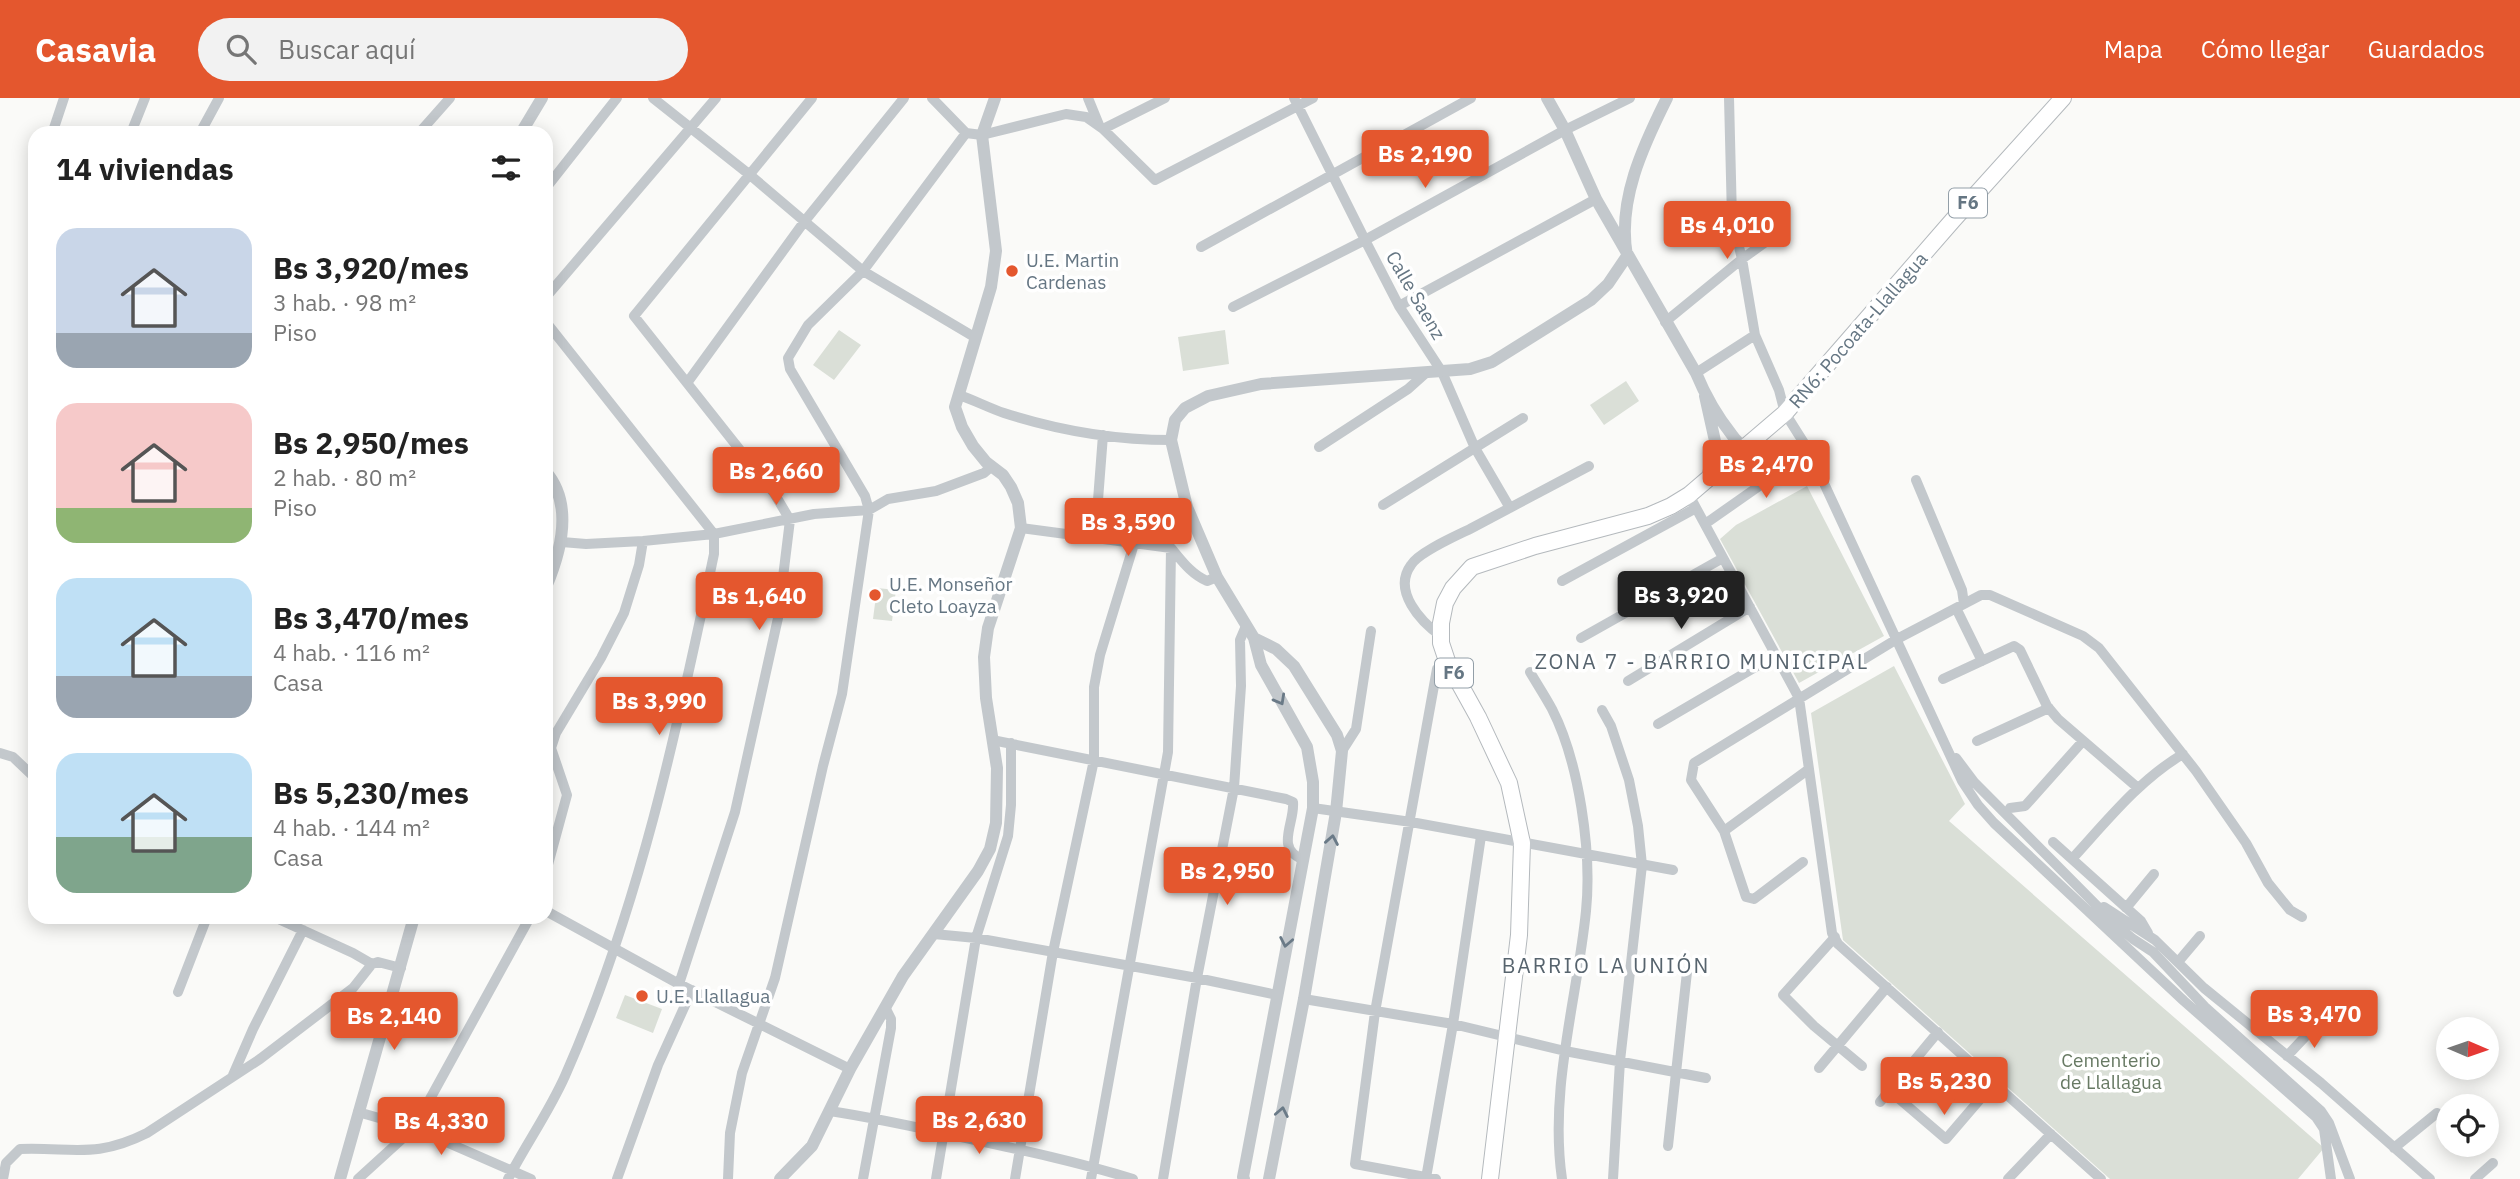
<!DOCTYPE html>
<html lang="es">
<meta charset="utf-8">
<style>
body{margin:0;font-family:"IBM Plex Sans",sans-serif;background:#f2f2f2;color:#222;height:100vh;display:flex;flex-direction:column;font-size:26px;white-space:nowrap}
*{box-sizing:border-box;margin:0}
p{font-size:23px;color:#767676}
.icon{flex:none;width:38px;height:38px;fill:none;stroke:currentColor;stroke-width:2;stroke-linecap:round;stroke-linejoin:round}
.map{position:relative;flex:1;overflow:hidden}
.side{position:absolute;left:28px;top:28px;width:525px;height:798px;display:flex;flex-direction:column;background:#fff;border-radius:21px;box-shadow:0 4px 18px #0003}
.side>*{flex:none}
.needle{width:46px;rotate:92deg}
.fabs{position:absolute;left:2436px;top:919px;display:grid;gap:14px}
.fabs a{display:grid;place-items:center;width:63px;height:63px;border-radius:50%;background:#fff;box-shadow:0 4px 18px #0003;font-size:35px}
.price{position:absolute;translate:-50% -60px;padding:0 16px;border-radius:7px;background:#e4572e;color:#fff;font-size:23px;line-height:46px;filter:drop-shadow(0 2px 4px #0008)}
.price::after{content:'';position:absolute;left:50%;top:42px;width:21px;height:16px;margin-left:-10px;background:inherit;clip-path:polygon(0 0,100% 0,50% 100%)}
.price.selected{background:#222;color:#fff}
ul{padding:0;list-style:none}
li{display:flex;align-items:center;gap:21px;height:175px;padding:0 28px}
li span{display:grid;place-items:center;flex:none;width:196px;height:140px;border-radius:21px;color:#555}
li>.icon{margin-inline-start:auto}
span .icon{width:84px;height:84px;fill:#fffc;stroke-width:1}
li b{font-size:30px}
h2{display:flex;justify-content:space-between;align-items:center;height:84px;padding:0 28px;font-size:30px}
header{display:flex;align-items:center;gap:42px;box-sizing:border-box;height:98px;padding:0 35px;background:#e4572e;color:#fff}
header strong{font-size:33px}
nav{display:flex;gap:38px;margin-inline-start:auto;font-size:24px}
.search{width:490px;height:63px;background:#f2f2f2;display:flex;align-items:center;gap:18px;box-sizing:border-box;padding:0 24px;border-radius:38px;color:#767676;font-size:26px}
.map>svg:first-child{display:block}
</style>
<header>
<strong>Casavia</strong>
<div class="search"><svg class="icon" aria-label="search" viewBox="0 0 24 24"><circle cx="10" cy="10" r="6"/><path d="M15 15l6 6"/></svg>Buscar aquí</div>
<nav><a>Mapa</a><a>Cómo llegar</a><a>Guardados</a></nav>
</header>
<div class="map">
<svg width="2520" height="1081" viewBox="0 0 2520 1081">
<rect width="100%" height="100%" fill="#fafaf8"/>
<path fill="#dadfd7" d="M839 232 861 247 834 282 813 267Z
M1225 232 1229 266 1183 273 1178 239Z
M1626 283 1639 303 1604 327 1590 307Z
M1807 388 1884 538 1799 585 1720 441 1736 427Z
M877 490 896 492 892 523 873 521Z
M1894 568 1965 706 1949 723 2324 1050 2298 1081H2110L1843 842 1811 615Z
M625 897 662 911 653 935 616 920Z"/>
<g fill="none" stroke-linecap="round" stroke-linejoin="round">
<g stroke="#b4b9bd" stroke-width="18">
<path id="trunk" d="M1490 1081 1519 837 1522 745 1509 685 1478 619 1447 563 1441 545V525L1445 505 1453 490 1472 469 1535 448 1648 418 1671 408 1689 397 1785 315 1953 122 2063 0"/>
</g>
<path stroke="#c3c8cc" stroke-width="10" d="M653 0 750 77 863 173 976 240
M932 0 966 35 982 37 1066 16 1086 19 1103 31 1165 0
M1088 0 1099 27
M1294 0 1365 142 1399 208 1442 274 1475 350 1510 410
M1729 0 1732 120 1742 161 1755 237 1779 292 1785 315 1809 353 1962 683 1978 707 1994 725 2184 903 2316 1019 2324 1031 2331 1081
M1103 31 1155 82 1313 0
M53 33 64 0
M131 35 145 0
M200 35 219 0
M419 35 450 0
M546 90 617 0
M1201 149 1471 0
M546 199 716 0
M1399 208 1596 101
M1233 209 1365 142 1565 32 1630 0
M1665 224 1742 161 1778 135
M1696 275 1755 237
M687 285 804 124 904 0
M959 297C974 302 989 310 1004 315 1057 332 1116 342 1171 342
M1319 349 1408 291 1427 274
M1916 382 1962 492 1964 506
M1689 397 1799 600 1832 835 1838 846 2101 1081
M1383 407 1523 320
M1705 426 1809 353
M1021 430 1171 450C1182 463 1191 476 1207 483L1217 479
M1095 441 1103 337
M562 444 586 446 643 443 714 436 814 416 869 412 888 401 936 393 984 375 992 368
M1562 483 1696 410
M1956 510 1982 563
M1441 538C1421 524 1392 493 1411 467 1419 454 1456 438 1470 431 1510 410 1550 389 1589 368
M1581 540 1723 460
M1530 574C1537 586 1545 598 1552 611 1579 664 1592 753 1586 813 1577 902 1549 991 1562 1081
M1943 581 2014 548 2020 552 2047 608 2058 621 2138 690
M1628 583 1750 509
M1602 612 1611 628 1629 682 1638 728 1642 767 1620 963 1613 1081
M1658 626 1776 557
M992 642 1286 701 1293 704C1295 725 1275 750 1302 761
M1977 643 2049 610
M1342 653 1356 631 1371 533
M0 655 13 659 35 680
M1956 660 1974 684 2114 825 2133 841 2153 854 2205 909 2321 1013 2329 1025 2350 1081
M1313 710 1411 724 1673 772
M2010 710 2025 708 2083 643
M1724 733 1809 671
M2053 744 2141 823 2148 835
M2072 761C2106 724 2139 682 2183 656
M1803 764 1754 801 1746 799 1724 733 1691 682 1694 665 1897 541 1981 497H1990L2083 538 2099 550 2196 673 2246 745 2268 785 2290 812 2302 819
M546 774 567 697 551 650 556 635 601 560 624 515 639 467 643 443
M2104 809 2155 842 2204 890 2321 985 2430 1081
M2126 810 2154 776
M546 813 679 886 850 971
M274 819 353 855 372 866
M934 836 976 840 1197 880 1277 897
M1835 839 1783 897 1814 928 1862 968
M2178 864 2200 838
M679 886 735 714 778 520 790 422 774 395 634 218 812 0
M178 894 207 819
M1304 901 1453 926 1565 953 1706 980
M2287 958 2318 925
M1819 970 1887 889
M233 977 253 931 303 832
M1890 993 1946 1041 1994 985
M1880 1004 1938 934
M830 1013C876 1020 921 1030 966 1040 1022 1052 1078 1064 1133 1081
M358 1014 414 1030 531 1081
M1668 1048 1687 874
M2394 1050 2437 1015
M1426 1080 1453 926 1481 738
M3 1081 6 1065 20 1051C73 1049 95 1061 147 1035L260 961 353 890 372 866 378 864 401 870
M358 1081 414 1030 530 819
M508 1081C526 1046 549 1014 565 978 638 813 677 633 714 456V436L546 224
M617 1081 658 967 692 892
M728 1081 730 1035 742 975 775 880 823 668 842 596 869 412 865 398 790 271 788 260 808 227 863 173 966 35
M863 1081 891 930V921L885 909
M936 1081 976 840 1008 738 1011 707V645
M1015 1081 1053 854 1094 662V589L1100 557 1134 446
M1091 1081 1168 654 1171 450
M1163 1081 1197 880 1234 690 1241 588 1240 542 1246 528
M1436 1081 1355 1066 1375 914 1437 571 1447 563
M2008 1081 2051 1036
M2475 1081 2493 1065"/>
<path stroke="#c3c8cc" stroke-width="12" d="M1547 0 1565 32 1596 101 1696 275C1705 297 1717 318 1732 337 1737 345 1746 349 1748 359 1749 366 1746 374 1740 378 1731 384 1717 381 1707 381L1715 343 1705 298
M521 35 542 0
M546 374C574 407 561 454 546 489
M1254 540 1276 551 1294 568 1337 637 1342 653 1336 714 1304 901 1269 1081
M340 1081 414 819
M780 1081 812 1048 850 971 903 878 978 773 990 751 996 725 997 670 986 600 984 559 988 530 1021 430 1018 405 1011 389 1003 377 986 364 973 348 962 329 955 309 991 189 996 153 982 37 995 0
M1244 1081 1243 1079 1313 710V684L1307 649 1261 567 1254 540 1217 479 1187 409 1171 342 1175 322 1185 310 1208 298 1261 286 1470 271 1492 264 1591 202 1608 186 1627 158C1617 103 1643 48 1667 0"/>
<use href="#trunk" stroke="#fff" stroke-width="16"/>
</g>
<defs><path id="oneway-chevron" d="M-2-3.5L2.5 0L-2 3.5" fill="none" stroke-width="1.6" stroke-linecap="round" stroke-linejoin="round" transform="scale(1.75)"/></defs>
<g stroke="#6a7a87">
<use href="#oneway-chevron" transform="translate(1280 602) rotate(61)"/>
<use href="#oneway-chevron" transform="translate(1332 742) rotate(-80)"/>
<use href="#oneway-chevron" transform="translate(1286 844) rotate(101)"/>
<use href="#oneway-chevron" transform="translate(1282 1014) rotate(-79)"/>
</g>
<g fill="#e4572e" stroke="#fff" stroke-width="2.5">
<circle cx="1012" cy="173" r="7"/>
<circle cx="875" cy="497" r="7"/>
<circle cx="642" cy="898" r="7"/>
</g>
<g text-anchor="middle" stroke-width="7" stroke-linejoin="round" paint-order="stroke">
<g fill="#fff" stroke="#939fa8" stroke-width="2">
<rect x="1949" y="90.5" width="38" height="29" rx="5"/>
<rect x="1435" y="560.5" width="38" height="29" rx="5"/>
</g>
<g font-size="18" font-weight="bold" fill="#657683">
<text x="1968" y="111">F6</text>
<text x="1454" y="581">F6</text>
</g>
<g font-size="19" fill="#657683" stroke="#fff" text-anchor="start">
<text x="1026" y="169">U.E. Martin<tspan x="1026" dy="22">Cardenas</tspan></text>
<text x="889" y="493">U.E. Monseñor<tspan x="889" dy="22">Cleto Loayza</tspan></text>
<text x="656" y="905">U.E. Llallagua</text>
</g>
<g font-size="19" fill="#657683" stroke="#fff">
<text transform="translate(1416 197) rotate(60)" y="7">Calle Saenz</text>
<text transform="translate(1858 232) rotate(-49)" y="7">RN6: Pocoata-Llallagua</text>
</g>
<g font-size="19" fill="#687a64" stroke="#fff">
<text x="2111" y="969">Cementerio<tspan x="2111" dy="22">de Llallagua</tspan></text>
</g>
<g font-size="21" letter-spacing="2" fill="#57646e" stroke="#fff">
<text x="1702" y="571">ZONA 7 - BARRIO MUNICIPAL</text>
<text x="1606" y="875">BARRIO LA UNIÓN</text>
</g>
</g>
</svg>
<div class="fabs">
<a><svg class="needle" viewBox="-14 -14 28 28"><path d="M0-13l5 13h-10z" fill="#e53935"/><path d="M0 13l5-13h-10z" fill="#767676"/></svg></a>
<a><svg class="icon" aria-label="locate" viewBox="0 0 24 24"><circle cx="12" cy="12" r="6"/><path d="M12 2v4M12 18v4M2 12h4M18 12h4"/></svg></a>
</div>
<b class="price" style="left:1425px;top:92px">Bs 2,190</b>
<b class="price" style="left:1727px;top:163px">Bs 4,010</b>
<b class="price" style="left:1766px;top:402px">Bs 2,470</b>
<b class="price" style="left:776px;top:409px">Bs 2,660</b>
<b class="price" style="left:1128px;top:460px">Bs 3,590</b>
<b class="price selected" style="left:1681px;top:533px">Bs 3,920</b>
<b class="price" style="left:759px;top:534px">Bs 1,640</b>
<b class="price" style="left:659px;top:639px">Bs 3,990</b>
<b class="price" style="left:1227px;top:809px">Bs 2,950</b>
<b class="price" style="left:2314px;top:952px">Bs 3,470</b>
<b class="price" style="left:394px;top:954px">Bs 2,140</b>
<b class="price" style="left:1944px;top:1019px">Bs 5,230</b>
<b class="price" style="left:979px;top:1058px">Bs 2,630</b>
<b class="price" style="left:441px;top:1059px">Bs 4,330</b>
<section class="side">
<h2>14 viviendas<svg class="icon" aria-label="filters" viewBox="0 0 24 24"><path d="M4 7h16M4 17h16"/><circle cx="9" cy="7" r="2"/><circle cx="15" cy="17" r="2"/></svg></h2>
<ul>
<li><span style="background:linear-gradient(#c9d6e8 75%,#9aa5b1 0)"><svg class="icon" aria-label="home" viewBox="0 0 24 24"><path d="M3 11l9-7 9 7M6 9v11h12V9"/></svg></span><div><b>Bs 3,920/mes</b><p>3 hab. · 98 m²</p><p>Piso</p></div></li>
<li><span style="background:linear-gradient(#f6c9c9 75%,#8fb573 0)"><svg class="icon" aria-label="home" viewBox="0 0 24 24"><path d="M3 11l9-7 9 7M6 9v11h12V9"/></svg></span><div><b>Bs 2,950/mes</b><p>2 hab. · 80 m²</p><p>Piso</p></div></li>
<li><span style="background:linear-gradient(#bfe0f5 70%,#9aa5b1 0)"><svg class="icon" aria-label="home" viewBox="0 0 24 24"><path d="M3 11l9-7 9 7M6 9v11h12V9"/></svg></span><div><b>Bs 3,470/mes</b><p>4 hab. · 116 m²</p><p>Casa</p></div></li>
<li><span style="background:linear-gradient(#bfe0f5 60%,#7fa58c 0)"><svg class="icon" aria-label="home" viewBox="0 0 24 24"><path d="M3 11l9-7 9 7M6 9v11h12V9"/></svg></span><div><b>Bs 5,230/mes</b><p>4 hab. · 144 m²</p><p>Casa</p></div></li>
</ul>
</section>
</div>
